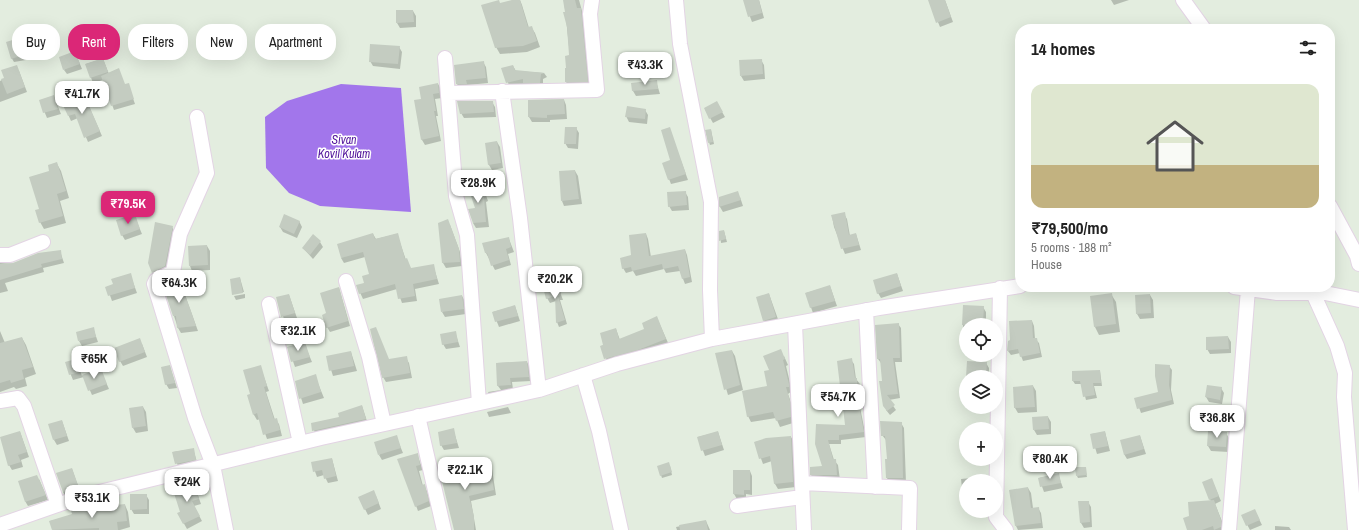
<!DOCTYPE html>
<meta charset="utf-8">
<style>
body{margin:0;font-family:"Archivo Narrow",sans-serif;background:#f6f6f6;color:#222;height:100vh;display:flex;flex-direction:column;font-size:15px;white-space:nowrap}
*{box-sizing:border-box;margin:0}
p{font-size:13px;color:#767676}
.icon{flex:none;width:22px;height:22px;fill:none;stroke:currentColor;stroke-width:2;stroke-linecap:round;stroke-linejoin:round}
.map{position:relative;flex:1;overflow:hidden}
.drawer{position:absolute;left:1015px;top:24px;width:320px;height:268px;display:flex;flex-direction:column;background:#fff;border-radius:16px;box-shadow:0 4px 16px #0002}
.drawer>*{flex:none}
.banner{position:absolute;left:12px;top:24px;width:380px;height:36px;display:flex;gap:8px}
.controls{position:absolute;left:959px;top:318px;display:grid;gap:8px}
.controls a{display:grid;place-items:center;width:44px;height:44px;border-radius:50%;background:#fff;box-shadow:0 4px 16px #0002;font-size:20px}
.price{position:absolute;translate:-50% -34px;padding:0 9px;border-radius:8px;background:#fff;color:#222;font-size:13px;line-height:26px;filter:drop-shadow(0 1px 2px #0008)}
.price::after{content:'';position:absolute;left:50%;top:24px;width:12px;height:9px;margin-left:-6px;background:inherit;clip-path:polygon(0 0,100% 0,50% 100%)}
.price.selected{background:#db2777;color:#fff}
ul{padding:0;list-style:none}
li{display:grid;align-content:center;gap:8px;height:212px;padding:0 16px}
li+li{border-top:1px solid #e0e0e0}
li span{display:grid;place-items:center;height:124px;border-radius:12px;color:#555}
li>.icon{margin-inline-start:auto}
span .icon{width:72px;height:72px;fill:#fffc;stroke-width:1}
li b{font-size:17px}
h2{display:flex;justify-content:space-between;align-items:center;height:48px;padding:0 16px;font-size:17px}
.tag{padding:0 14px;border-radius:16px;background:#fff;box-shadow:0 4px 16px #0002;font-size:14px;line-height:36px}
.tag.selected{background:#db2777;color:#fff}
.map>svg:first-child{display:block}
</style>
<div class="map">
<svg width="1359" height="530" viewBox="0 0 1359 530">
<rect width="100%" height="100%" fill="#e3eddf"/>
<path fill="#a276eb" d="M341 84 401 88 411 212 320 206 289 193 266 168 265 117 287 101Z"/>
<path fill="#0003" d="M515 0H520L522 5 529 28 531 27 535 33 540 47 527 52 500 54 496 47 500 4Z
M564 0H579L584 18 590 86 569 87 566 82 570 56Z
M749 0H759L764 18 752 22 744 1Z
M929 0H945L953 22 940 27Z
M1111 0H1129L1114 5Z
M413 11 416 16V27L400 28 397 23Z
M19 40 26 60 14 62 11 57Z
M399 47 402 52 400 69 373 66 370 61Z
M75 52 82 69 67 74 64 70Z
M103 59 109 74 125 85 128 84 135 104 114 110 103 80 93 83 86 64Z
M761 60 764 65 765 79 744 81 741 76Z
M483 62 486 67 488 83 468 85 469 89H460L457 84 455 66Z
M513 66 516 71 544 73 547 77 543 79V87L527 88 525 84 510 88 503 69Z
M19 71 27 92 0 102V81Z
M656 81 660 94 636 96 633 91 632 84Z
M438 84 441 89 442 98 435 99 438 116H436L441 141 425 145 422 140V99Z
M84 95 102 136 88 142 78 118 71 121 63 103Z
M54 97 61 114 47 118 40 101Z
M564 100 566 105 567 119 550 120V122H532L529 117V101Z
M492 102 495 107 496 117 464 118 461 113Z
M717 103 725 117 713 123 705 109Z
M645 110 648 115 647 124 629 122 626 116Z
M576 128 579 133 578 149 568 148 565 143Z
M669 128 688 180 671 184 669 179 672 161Z
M711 130 714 144 710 145 709 142Z
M497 142 500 147 503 168 492 170 489 165 486 144Z
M57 164 61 171 69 198 60 201 66 223 44 229 40 222V209L51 171Z
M575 171 578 176 582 204 564 206 562 201Z
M482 184 488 201 486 202 489 227 476 228 473 223Z
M685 192 688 197 689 210 672 211 669 206Z
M720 197H740L743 206 723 212 720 207Z
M844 214 847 219 850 236 856 234 861 250 845 254 834 227 832 216Z
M134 215 142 234 125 240 122 235Z
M299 221 302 227 297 238 283 232 280 227Z
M440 223 450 225 460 252 462 266 446 268 443 263Z
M172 227 176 234 169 273 157 279 153 272Z
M724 231 727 242 721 243 720 232Z
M373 234 376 239 397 234 406 260 411 269 433 265 439 284 415 289 417 301 402 303 397 289 363 299 357 286 366 283 370 274 365 257 344 263 341 258Z
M646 234 648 239 651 257 685 250 687 255 692 282 685 284 680 271 666 273 664 269 636 276 633 271 626 273 623 268Z
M509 239 514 252 508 254 511 265 495 270 486 253 484 244Z
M320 242 323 247 313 259 303 248Z
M207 246 210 251V270L192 271 190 266Z
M60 251 64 263 43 268 44 272 5 283 8 291 0 293V263L13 264Z
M130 274 137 293 112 301 107 287 114 285Z
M897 274 903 291 881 298 878 293Z
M240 278 244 292 234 294V295L231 280Z
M178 279 181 284 198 331 181 333 178 328 174 316Z
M557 284 563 300H560L567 324 559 327 557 322 556 301 550 303 547 298Z
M830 286 837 306 813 313 806 293Z
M339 288 350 326 330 332 327 327V314Z
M245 294V298L236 300 234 296Z
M769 294 779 322 767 325 764 320Z
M1111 294 1116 302 1120 332 1099 335 1095 327Z
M289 295 297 318 285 322 277 298Z
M1150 295 1153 300 1154 318 1140 319 1137 314Z
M462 296 465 301 466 314 445 317 442 312Z
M515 306 520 321 499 327 493 312Z
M964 306 983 307 986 312V325H966V332L963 327Z
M657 318 669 345 609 365 601 346 605 345 616 329 620 340 645 330Z
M1032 321 1034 326 1035 339 1039 343 1042 357 1023 361 1020 353 1011 355 1008 351Z
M898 324 901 328 902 362H895L900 398 889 400 896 410 890 415 886 410 881 363 878 359Z
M93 328 98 342 82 346 79 341Z
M0 331 5 343 22 338 26 345 36 374 25 378 27 386 16 389 14 387 0 392Z
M455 332 460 347 446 349 443 344Z
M1228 337 1231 342V353L1210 354 1207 349Z
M304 343 312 362 295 367 288 347Z
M142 344 147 357 123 366 120 361Z
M732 351 735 356 743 390 728 395 716 354Z
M351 352 357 371 333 376 327 357Z
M784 356 788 365 786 366 792 391 788 394 793 408V423L780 427 776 418 751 422 748 416 769 387 770 370Z
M406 358 409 363 412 378 386 382 383 377Z
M76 360 82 376 100 369 109 389 92 395 84 377 73 380 66 363Z
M851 360 854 364 856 379 860 384 859 402 866 437 841 440V444H829L834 460 838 465 840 480 814 479 811 475 823 467 816 444 846 426 843 403 825 405 823 400 821 389 842 386Z
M527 362 529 366 531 381 512 382 513 389 505 390 507 394 491 397 488 392 501 390 498 386 497 363Z
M986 363 989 368V377H967Z
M260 366 269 391 266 392 275 420 279 424 282 436 267 439 260 419 257 420 254 415 251 395Z
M1169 366 1172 370 1171 390 1174 404 1141 413 1136 399 1159 393Z
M170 367 177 388 169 389 166 384Z
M1100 371 1102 386H1094L1097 398 1086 400 1082 384H1075L1073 381Z
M315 376 324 398 303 404 296 382Z
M1033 386 1036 391 1037 412 1018 413 1015 408Z
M1221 388 1224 393 1222 404 1209 402 1206 397Z
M362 406 368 424 316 436 312 424 341 418Z
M143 407 146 412 148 431 136 433 133 428Z
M508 407 511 413 489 417 487 412Z
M1048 417 1051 422V434L1037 435 1034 430Z
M62 421 69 441 57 445 54 440Z
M901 423 904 428 906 483H889L887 478 886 460H888L886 440 882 435Z
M453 429 459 448 444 450 441 445Z
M20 432 29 457 21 460 23 467 12 470 9 465Z
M718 432 724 450 705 456 698 437Z
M1105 432 1110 451 1097 454 1091 434Z
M1226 433 1229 438V452L1211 451 1208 446Z
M396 436 403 453 382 460 379 455Z
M1140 436 1146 454 1127 459 1124 454Z
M791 437 794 442 796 487 778 489 775 484 772 461 763 464 755 442Z
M193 449 198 465 179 469 173 452Z
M417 454 423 470 419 471 423 486 427 491 431 506 418 511 399 460Z
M332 459 338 481 328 483 324 475 317 477 312 463Z
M489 464 492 469 496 495 471 501 476 530H454L462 465 464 469Z
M670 466 672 475 662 478 661 475Z
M1085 468 1087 477 1078 478 1077 476Z
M72 469 81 494 66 497 63 492Z
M734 471H750L752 476V495L746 494V499H737L734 494Z
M1058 474 1063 488 1044 492 1039 478Z
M982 477 984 481H966V502L963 497 961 479Z
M39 479 48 500 28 506 25 501Z
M194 484 201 504 194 506 202 521 187 529 178 513 181 512Z
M1214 485 1221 501 1215 504 1224 526V530H1188L1190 517 1211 502 1210 499Z
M1028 488 1031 493 1033 508H1038L1041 513 1043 528 1018 530 1016 526Z
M146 495 149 500V514H134L131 509Z
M376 496 381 509 368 515 359 497Z
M1088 502 1091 507 1092 527 1084 528 1081 523Z
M125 505 128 512 130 527 120 530H53L50 521Z
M974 511H990V516L976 514Z
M1242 515H1257L1262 525 1250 530Z
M706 521 710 530H677L676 527Z
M1275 526 1289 527 1291 530H1275Z"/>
<path fill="#c4ccc1" d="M499 0 500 3 512 0H520L528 27 532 26 537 41 523 46 495 48 481 5Z
M563 0H575L577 8H581L588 82H565V68H566L565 56 569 55 567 27 563 12H565Z
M743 0H759L762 13 748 17Z
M928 0H945L951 17 936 23Z
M396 10H413L414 22 396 23Z
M19 38 24 55 11 59 6 42Z
M370 44 400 46 398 64 369 62Z
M75 51 80 64 63 70 59 57Z
M103 58 108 72 90 78 85 64Z
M762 59 763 74 740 76 739 60Z
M484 61 486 78 466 80 467 84H456L454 65Z
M17 65 25 87 7 94 1 79 4 78 1 70Z
M513 65 515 70 545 73 541 74 540 83H523V79L506 83 501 68Z
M119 68 125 84 129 83 134 99 111 106 101 76Z
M657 80 658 89 632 91 631 83Z
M438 83 439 93 433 94 436 111H434L439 136 421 140 414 100 421 99 419 87Z
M84 94 100 131 84 138 75 114 68 116 62 103Z
M54 95 58 109 43 113 39 100Z
M564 99 565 114 547 115V118L528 117V100Z
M457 101H493L494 112 460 114Z
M717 101 723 112 709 119 704 108Z
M627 106 646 109 645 119 625 117Z
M565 127H577L576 144H564Z
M670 127 686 174 668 180 662 163 670 160 661 130Z
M711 129 713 142 708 143 705 130Z
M497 141 501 163 488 165 485 143Z
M57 162 66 191 57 194 63 216 39 223 35 210 39 209 29 177 49 171 48 165Z
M575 170 579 199 561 201 559 171Z
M482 183 486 196 484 197 486 222 473 223 468 209 475 208 468 187Z
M686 191 687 205 668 207 667 192Z
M738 191 741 200 719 207V197Z
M845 212 849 235 856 233 859 245 841 249 831 215Z
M135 214 140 229 121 236 116 220Z
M284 214 300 221 294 234 279 227Z
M448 219 459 249 460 262 442 263 438 223Z
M155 222 173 226 165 266 152 273 148 263Z
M724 230 726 239 719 241V231Z
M373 233 375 239 398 233 405 259 407 258 411 268 434 264 437 279 413 284 415 296 398 299 395 284 359 294 356 285 364 283 362 276 369 274 363 252 341 258 337 244Z
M646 233 649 256 685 249 690 277 682 279 678 266 663 269 662 264 632 271 631 267 622 269 620 258 631 255 629 235Z
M313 234 321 241 310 255 302 248Z
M509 237 511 247 506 249 509 260 491 266 487 253H485L482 243Z
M207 245 208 265 189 266 188 246Z
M61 250 62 259 41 264 42 267 0 280V264L13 263 38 253Z
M131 273 135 288 108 296 105 287 113 284 111 279Z
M897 273 901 286 877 294 873 280Z
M240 277 243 293 232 295 230 279Z
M179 278 192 314 196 326 177 328 176 316H173L163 286Z
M558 283 561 295 558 296 565 320 556 323 555 296 546 299 543 287Z
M830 285 835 301 810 308 805 293Z
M339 287 348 321 326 328 322 315 326 313 320 293Z
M769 293 776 317 763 321 756 297Z
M1112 293 1116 324 1094 327 1090 296Z
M289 294 295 313 281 317 276 297Z
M1150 294 1151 313 1136 314 1135 295Z
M462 295 464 309 441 312 439 299Z
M515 305 518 316 495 322 492 312Z
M963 305 984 306 983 325H962Z
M657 316 666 339 638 350 604 359 600 346 603 345 600 333 616 328 619 339 644 329 642 323Z
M1032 320 1033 338H1037L1040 353 1020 357 1018 349 1007 351 1008 341 1010 340 1009 321Z
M899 323 900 358H893L898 394 887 395 895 405 887 411 883 406 879 381H882L880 359H877L875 325Z
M94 327 96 337 78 341 76 332Z
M376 327 389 359 407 356 410 373 382 378 370 329Z
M456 331 458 342 442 345 440 334Z
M1228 336 1229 349 1206 350V337Z
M22 337 33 367 22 370 24 379 11 383 10 380 0 383V343Z
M140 338 145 352 119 362 114 348Z
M305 342 310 357 291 362 287 347Z
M781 349 785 359 783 360 789 384V387H786L790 401 791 417 776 421 773 412 747 417 742 391 767 386 764 371 769 370 763 356Z
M732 350 740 385 724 390 715 353Z
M351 351 354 366 329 371 326 356Z
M852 358 855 378H857V396L864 432 839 435V440H828L833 459H836L837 475H810V467L822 466 815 444 816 424 845 425 842 398 822 400 820 388 840 386 837 361Z
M76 359 80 372 69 375 65 362Z
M527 361 529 377 510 378 511 385 497 386 496 363Z
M967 361 987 362 986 377H966Z
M1155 364 1170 365 1169 385 1172 400 1137 409 1134 398 1158 392 1155 376Z
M170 365 175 383 165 385 161 367Z
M261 365 267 386 264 387 274 419 277 418 280 430 263 435 257 413 253 415 247 395 250 394 243 370Z
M101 368 107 384 88 391 82 375Z
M1100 370 1101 383H1093L1095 395 1083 397 1080 381H1072V371Z
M316 374 321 392 299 399 295 381Z
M1033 385 1035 407 1014 408 1013 387Z
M1207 385 1222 387 1220 400 1205 397Z
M362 405 366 419 312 431 311 423 339 417 338 413Z
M143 406 146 426 132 428 129 408Z
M1048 416 1049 429 1033 430 1032 417Z
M62 420 67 436 53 440 48 424Z
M880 421 902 422 903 478H886L885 459H887L885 436H881Z
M454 428 457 443 440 446 438 432Z
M20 431 27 452 18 455 21 462 8 466 0 437Z
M718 431 722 445 701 451 697 437Z
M1105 431 1108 446 1093 449 1090 434Z
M1208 431 1227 432 1226 447 1207 446Z
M397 435 401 448 378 455 374 442Z
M1140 435 1144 449 1124 455 1120 440Z
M791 436 793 482 774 484 770 456 759 459 754 442 766 438Z
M194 448 196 460 175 464 172 452Z
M418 453 420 465 416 466 422 485 425 484 429 501 415 507 397 459Z
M332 458 336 476 324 479 322 470 313 472 311 462Z
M669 462 672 472 660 476 657 466Z
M489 463 494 490 469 496 474 516V530H454L441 477V465L463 464V469Z
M1075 467H1086L1087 475 1076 476Z
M72 468 79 488 63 492 56 473Z
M733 470H750V490H744V495L733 494Z
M1059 473 1061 483 1040 487 1038 478Z
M37 475 46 495 25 502 18 481Z
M1212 478 1219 496 1209 500 1202 482Z
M194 483 199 499 192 501 200 516 183 524 177 513 180 512 173 490Z
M1028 487 1031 508 1039 507 1041 523 1015 526 1009 490Z
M374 490 379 503 364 510 358 497Z
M130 494H147V509L130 510Z
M1214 500 1221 520V527L1214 530 1213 526 1202 530H1187L1183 518 1189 516 1188 502Z
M1078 501H1089L1090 522 1080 523Z
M125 504 127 521 117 522 118 530H99V528L52 530 49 521 72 514 71 510Z
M1255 509 1260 520 1246 526 1241 515Z
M706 520 708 530H680L679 525Z"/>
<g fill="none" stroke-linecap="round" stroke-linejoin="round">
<g stroke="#e3d4e4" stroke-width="16">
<path id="minor" d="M676 0 680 44 711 202 710 290 712 339
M1183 0 1204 29
M445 58 456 196 467 235 479 403
M502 91 520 218 539 390
M448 93 597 90 590 14 592 0
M197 117 207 173 180 234 173 272 156 280 154 284 195 418 213 465 226 530
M1330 206 1357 256 1359 264
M0 255H10L43 242
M346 281 369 357 384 424
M1234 287 1277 293H1325L1359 300
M1000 288 996 517 1006 530
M1313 293 1337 346 1345 373 1344 397 1355 530
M269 304 300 443
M866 310 875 487
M795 324 804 530
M583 375 599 431 621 530
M0 401 18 398 24 406 58 505
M418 416 444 530
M802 483 910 488 909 530
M737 506 802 497
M0 525 83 496 321 438 539 390 617 364 712 339 879 308 1020 286
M1229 530 1248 289"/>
</g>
<use href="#minor" stroke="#fff" stroke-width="14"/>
</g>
<g text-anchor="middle" stroke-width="3" stroke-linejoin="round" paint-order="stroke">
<g font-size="12" font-style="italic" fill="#50129a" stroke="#fff">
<text x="344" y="144">Sivan<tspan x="344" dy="14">Kovil Kulam</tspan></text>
</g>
</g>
</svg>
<div class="controls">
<a><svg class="icon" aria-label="locate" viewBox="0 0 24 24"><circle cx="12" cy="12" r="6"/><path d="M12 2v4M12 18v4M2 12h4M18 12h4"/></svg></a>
<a><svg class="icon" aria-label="layers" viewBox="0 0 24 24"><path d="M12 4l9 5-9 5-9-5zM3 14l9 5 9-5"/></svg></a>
<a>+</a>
<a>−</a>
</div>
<b class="price" style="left:645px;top:86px">₹43.3K</b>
<b class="price" style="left:82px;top:115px">₹41.7K</b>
<b class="price" style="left:478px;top:204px">₹28.9K</b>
<b class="price selected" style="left:128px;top:225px">₹79.5K</b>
<b class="price" style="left:555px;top:300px">₹20.2K</b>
<b class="price" style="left:179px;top:304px">₹64.3K</b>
<b class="price" style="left:298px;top:352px">₹32.1K</b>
<b class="price" style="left:94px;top:380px">₹65K</b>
<b class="price" style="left:838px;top:418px">₹54.7K</b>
<b class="price" style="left:1217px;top:439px">₹36.8K</b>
<b class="price" style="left:1050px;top:480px">₹80.4K</b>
<b class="price" style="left:465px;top:491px">₹22.1K</b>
<b class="price" style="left:187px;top:503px">₹24K</b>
<b class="price" style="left:92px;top:519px">₹53.1K</b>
<div class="banner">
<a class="tag">Buy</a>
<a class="tag selected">Rent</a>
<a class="tag">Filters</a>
<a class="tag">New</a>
<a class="tag">Apartment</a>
</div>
<section class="drawer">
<h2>14 homes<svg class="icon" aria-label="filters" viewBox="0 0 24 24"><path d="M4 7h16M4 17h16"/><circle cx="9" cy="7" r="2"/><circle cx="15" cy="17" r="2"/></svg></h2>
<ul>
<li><span style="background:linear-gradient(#dfe7d0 65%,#c2b280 0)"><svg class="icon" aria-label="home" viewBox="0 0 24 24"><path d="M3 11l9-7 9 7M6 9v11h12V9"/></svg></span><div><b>₹79,500/mo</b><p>5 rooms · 188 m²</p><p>House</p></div></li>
</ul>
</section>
</div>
